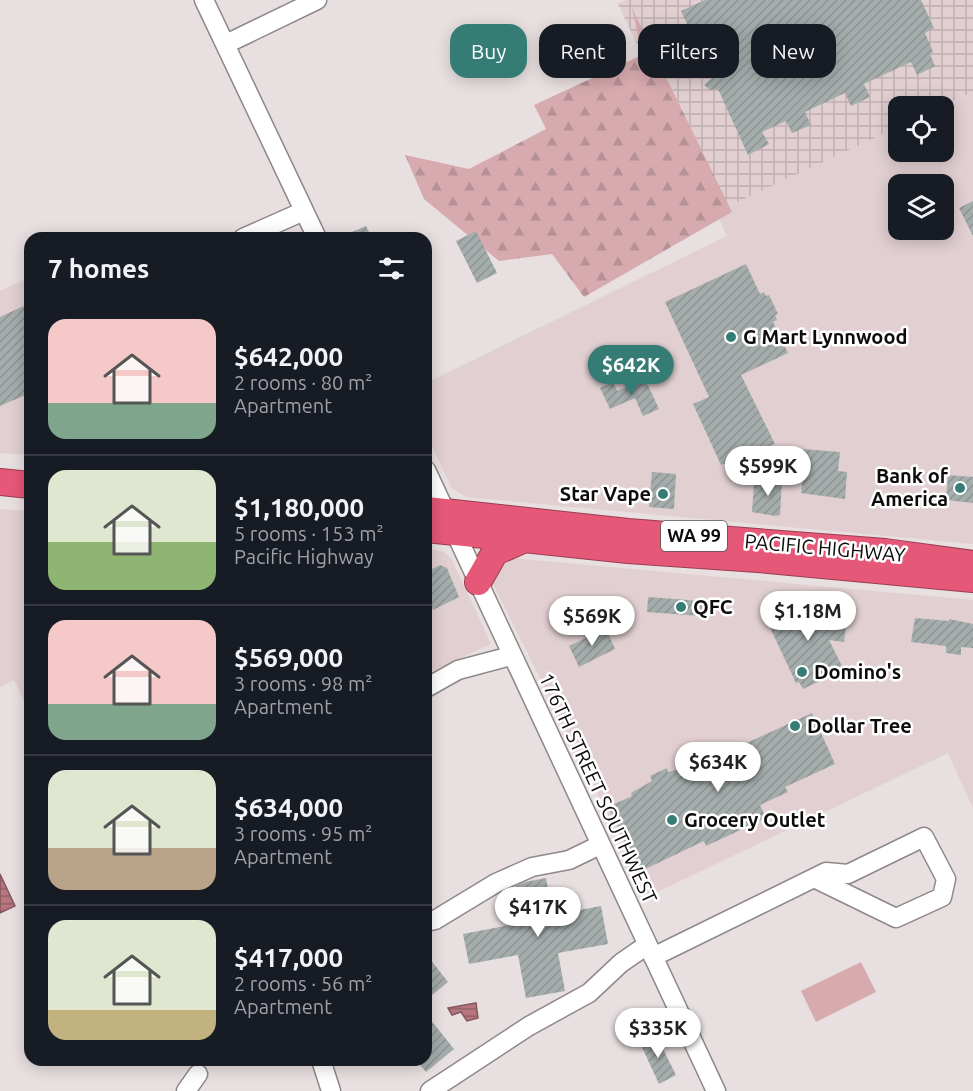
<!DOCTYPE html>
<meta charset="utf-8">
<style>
body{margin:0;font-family:Ubuntu,sans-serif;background:#20242c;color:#f1f3f6;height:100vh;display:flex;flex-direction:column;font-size:22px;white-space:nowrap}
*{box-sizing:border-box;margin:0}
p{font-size:20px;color:#9ea1a6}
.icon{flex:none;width:33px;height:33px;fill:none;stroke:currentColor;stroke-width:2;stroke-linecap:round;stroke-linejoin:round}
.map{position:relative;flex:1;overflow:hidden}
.sheet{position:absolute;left:24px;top:232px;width:408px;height:834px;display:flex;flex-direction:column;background:#171b24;border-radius:18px;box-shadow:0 3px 15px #0003}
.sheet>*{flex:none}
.guide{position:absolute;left:450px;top:24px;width:432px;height:54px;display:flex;gap:12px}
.controls{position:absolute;left:888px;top:96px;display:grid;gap:12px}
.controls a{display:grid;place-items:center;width:66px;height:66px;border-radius:12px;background:#171b24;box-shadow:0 3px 15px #0003;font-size:30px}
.price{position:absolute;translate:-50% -51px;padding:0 14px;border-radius:21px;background:#fff;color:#222;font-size:20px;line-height:39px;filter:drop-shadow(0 2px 3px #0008)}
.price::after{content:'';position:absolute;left:50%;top:36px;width:18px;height:14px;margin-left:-9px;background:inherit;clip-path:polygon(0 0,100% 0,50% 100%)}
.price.selected{background:#357c75;color:#fff}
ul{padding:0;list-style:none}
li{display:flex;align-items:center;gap:18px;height:150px;padding:0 24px}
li+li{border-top:2px solid #363941}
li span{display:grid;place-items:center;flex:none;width:168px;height:120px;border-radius:18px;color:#555}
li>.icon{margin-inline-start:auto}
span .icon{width:72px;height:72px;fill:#fffc;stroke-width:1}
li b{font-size:26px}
h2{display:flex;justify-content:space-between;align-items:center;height:72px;padding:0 24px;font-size:26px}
.chip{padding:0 21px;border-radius:18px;background:#171b24;box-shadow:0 3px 15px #0003;font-size:21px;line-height:54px}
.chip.selected{background:#357c75;color:#fff}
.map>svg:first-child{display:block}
</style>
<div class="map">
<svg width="973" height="1091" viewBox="0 0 973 1091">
<defs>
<pattern id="industrial-grid" width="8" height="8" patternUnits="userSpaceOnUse" patternTransform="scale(1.5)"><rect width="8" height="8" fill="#e1cfd1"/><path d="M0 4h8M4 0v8" fill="none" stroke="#c0b0b2"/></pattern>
<pattern id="forest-firs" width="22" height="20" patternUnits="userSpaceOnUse" patternTransform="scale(1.5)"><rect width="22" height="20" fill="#d6aaaf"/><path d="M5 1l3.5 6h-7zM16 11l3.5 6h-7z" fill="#b69195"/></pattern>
<pattern id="water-rules" width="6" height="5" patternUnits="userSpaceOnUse" patternTransform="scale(1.5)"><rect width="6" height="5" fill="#b7767f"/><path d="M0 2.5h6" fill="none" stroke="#935f66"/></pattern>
<pattern id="building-hatch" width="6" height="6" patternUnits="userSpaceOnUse" patternTransform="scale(1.5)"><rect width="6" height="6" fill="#a5adac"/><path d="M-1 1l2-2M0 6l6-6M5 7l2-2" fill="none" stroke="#8d9493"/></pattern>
</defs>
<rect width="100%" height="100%" fill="#e8dfe0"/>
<path fill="#e1cfd1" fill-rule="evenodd" d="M973 92V544L466 497 451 487 426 433V383L727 236 716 212 898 127V152H944L942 106ZM898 184H944V230H898Z
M30 277V455L0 453V291Z
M0 509 30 511V714L14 680 0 687Z
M426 548 444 552 452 560 491 644 426 674Z
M511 558 973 600V808L948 753 649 896 492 582 497 564Z"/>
<path fill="url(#industrial-grid)" d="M626 0H973V92L942 106H898V127L716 212 618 4Z"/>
<path fill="#d6aaaf" d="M861 962 876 992 816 1022 801 991Z"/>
<path fill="url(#forest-firs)" d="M632 8 732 212 584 297 552 254 499 261 424 199 405 155 469 169 546 129 534 105 642 55Z"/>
<path fill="url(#water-rules)" stroke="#84565c" stroke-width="1.5" d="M0 874 15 906 0 913Z
M476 1003 478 1018 467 1021 461 1012 452 1015 448 1008Z"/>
<path fill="url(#building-hatch)" d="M705 0H921L934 28 925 33 933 52 930 54 935 66 917 75 911 62 864 84 870 97 851 106 845 93 805 112 811 125 792 133 786 121 762 132 769 144 748 155 718 89 710 90 704 85 712 78 681 11Z
M973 201V236L959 208Z
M366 226 372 238H338Z
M476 231 497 273 477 283 456 241Z
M746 264 760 294 764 292 766 296 769 295 778 314 775 315 777 320 773 322 788 353 741 375 775 444 721 465 693 404 709 397 665 302Z
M30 303V393L0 406V317Z
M645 379 659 409 643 416 635 398 610 409 600 388 613 382 617 391Z
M803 449 840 452 838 471 847 472 845 499 801 493 803 476H794L795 464 802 465Z
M652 472 676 474 674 509 649 507Z
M948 475 973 477V503L946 500Z
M767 479 782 480 780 515 775 516 752 512 754 485Z
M440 565 447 568 459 597 433 610 426 595V572Z
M648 597 715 602 714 617 647 612Z
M775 606 840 612V615H847L844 642 829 640 844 670 803 689 799 682 796 683 766 619Z
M915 618 949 621V619L973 624V648L961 647V655L946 653V646L911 642Z
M606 628 615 649 579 667 569 646Z
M812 713 835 764 785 787 788 792 760 805 766 818 706 846 704 841 639 872 608 807 632 796 631 793 652 781 650 776 667 768 668 772 691 765 692 768Z
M546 878 553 915 601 906 608 944 558 953 565 991 526 998 518 955 469 964 463 934 515 924 508 890 525 882Z
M426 954 448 982 426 1000Z
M426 1014 454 1049 426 1072 416 1060H426Z
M656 1035 676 1075 659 1084 640 1043Z"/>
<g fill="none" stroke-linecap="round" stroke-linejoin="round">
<g stroke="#8f8788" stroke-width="21">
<path id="minor" d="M204 0 317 238
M226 44 317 0
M243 238 304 211
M426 470 716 1091
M426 688 458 670 511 656
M426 922 435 920 496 883 532 867 569 860 600 845
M653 957 826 872 848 874 924 837 946 879 942 897 896 918 814 878
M321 1060 331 1091
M186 1091 198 1074
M430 1091 529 1026 589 993 621 963 647 945"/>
</g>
<g stroke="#9a3d51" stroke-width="28">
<path id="highway" d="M0 482 30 485
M426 510 628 532 885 552 973 564
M426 529 628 550 758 559 973 579
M478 582 495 552 523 540"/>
</g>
<use href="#minor" stroke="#fff" stroke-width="18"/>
<use href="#highway" stroke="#e65877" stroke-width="26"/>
</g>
<g fill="#357c75" stroke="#fff" stroke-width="2">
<circle cx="731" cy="337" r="6"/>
<circle cx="960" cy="488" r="6"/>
<circle cx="663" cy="494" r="6"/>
<circle cx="681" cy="607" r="6"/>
<circle cx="802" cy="672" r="6"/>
<circle cx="795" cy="726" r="6"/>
<circle cx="672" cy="820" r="6"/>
</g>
<g text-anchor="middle" stroke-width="5" stroke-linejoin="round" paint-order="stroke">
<rect fill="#fff" stroke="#565454" stroke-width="1.5" x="661" y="521" width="66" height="30" rx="4.5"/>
<g font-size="18" font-weight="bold" fill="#0d0b0b">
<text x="694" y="542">WA 99</text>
</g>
<g font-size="20" font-weight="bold" fill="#0d0b0b" stroke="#fff" text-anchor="start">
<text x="743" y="344">G Mart Lynnwood</text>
<text x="948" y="483" text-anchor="end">Bank of<tspan x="948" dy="23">America</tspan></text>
<text x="651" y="501" text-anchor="end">Star Vape</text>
<text x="693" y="614">QFC</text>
<text x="814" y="679">Domino's</text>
<text x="807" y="733">Dollar Tree</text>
<text x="684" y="827">Grocery Outlet</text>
</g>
<g font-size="20" fill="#0d0b0b" stroke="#fff">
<text transform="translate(825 548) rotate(5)" y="7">PACIFIC HIGHWAY</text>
<text transform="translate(598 788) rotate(65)" y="7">176TH STREET SOUTHWEST</text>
</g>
</g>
</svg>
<div class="controls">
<a><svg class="icon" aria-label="locate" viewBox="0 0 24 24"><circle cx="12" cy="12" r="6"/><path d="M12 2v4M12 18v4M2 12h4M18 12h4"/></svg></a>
<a><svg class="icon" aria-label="layers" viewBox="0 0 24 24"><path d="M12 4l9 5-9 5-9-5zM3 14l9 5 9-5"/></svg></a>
</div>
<b class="price selected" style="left:631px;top:396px">$642K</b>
<b class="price" style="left:768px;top:497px">$599K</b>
<b class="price" style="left:808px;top:642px">$1.18M</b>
<b class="price" style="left:592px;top:647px">$569K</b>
<b class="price" style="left:718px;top:793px">$634K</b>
<b class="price" style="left:538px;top:938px">$417K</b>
<b class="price" style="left:658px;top:1059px">$335K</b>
<div class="guide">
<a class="chip selected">Buy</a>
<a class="chip">Rent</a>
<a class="chip">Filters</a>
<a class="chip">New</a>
</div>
<section class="sheet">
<h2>7 homes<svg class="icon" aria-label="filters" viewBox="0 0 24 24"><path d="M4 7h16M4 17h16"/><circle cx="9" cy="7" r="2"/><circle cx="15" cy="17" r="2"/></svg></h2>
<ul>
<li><span style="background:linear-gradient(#f6c9c9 70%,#7fa58c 0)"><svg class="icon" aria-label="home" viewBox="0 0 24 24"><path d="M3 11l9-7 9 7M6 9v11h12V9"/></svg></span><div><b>$642,000</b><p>2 rooms · 80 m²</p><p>Apartment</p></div></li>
<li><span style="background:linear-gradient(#dfe7d0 60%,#8fb573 0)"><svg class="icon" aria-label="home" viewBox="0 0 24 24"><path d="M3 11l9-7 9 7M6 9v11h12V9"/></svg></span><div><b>$1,180,000</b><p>5 rooms · 153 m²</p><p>Pacific Highway</p></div></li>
<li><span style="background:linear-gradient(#f6c9c9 70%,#7fa58c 0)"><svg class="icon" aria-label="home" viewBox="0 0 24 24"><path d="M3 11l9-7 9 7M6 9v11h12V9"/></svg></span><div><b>$569,000</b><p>3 rooms · 98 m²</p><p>Apartment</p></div></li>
<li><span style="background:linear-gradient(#dfe7d0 65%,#b9a48a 0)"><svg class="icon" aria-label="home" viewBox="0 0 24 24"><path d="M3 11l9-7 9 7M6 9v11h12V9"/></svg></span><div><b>$634,000</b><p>3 rooms · 95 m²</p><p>Apartment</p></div></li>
<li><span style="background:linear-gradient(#dfe7d0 75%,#c2b280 0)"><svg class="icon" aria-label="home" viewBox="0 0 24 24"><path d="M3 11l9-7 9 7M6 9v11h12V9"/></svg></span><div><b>$417,000</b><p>2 rooms · 56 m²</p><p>Apartment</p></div></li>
</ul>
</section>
</div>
